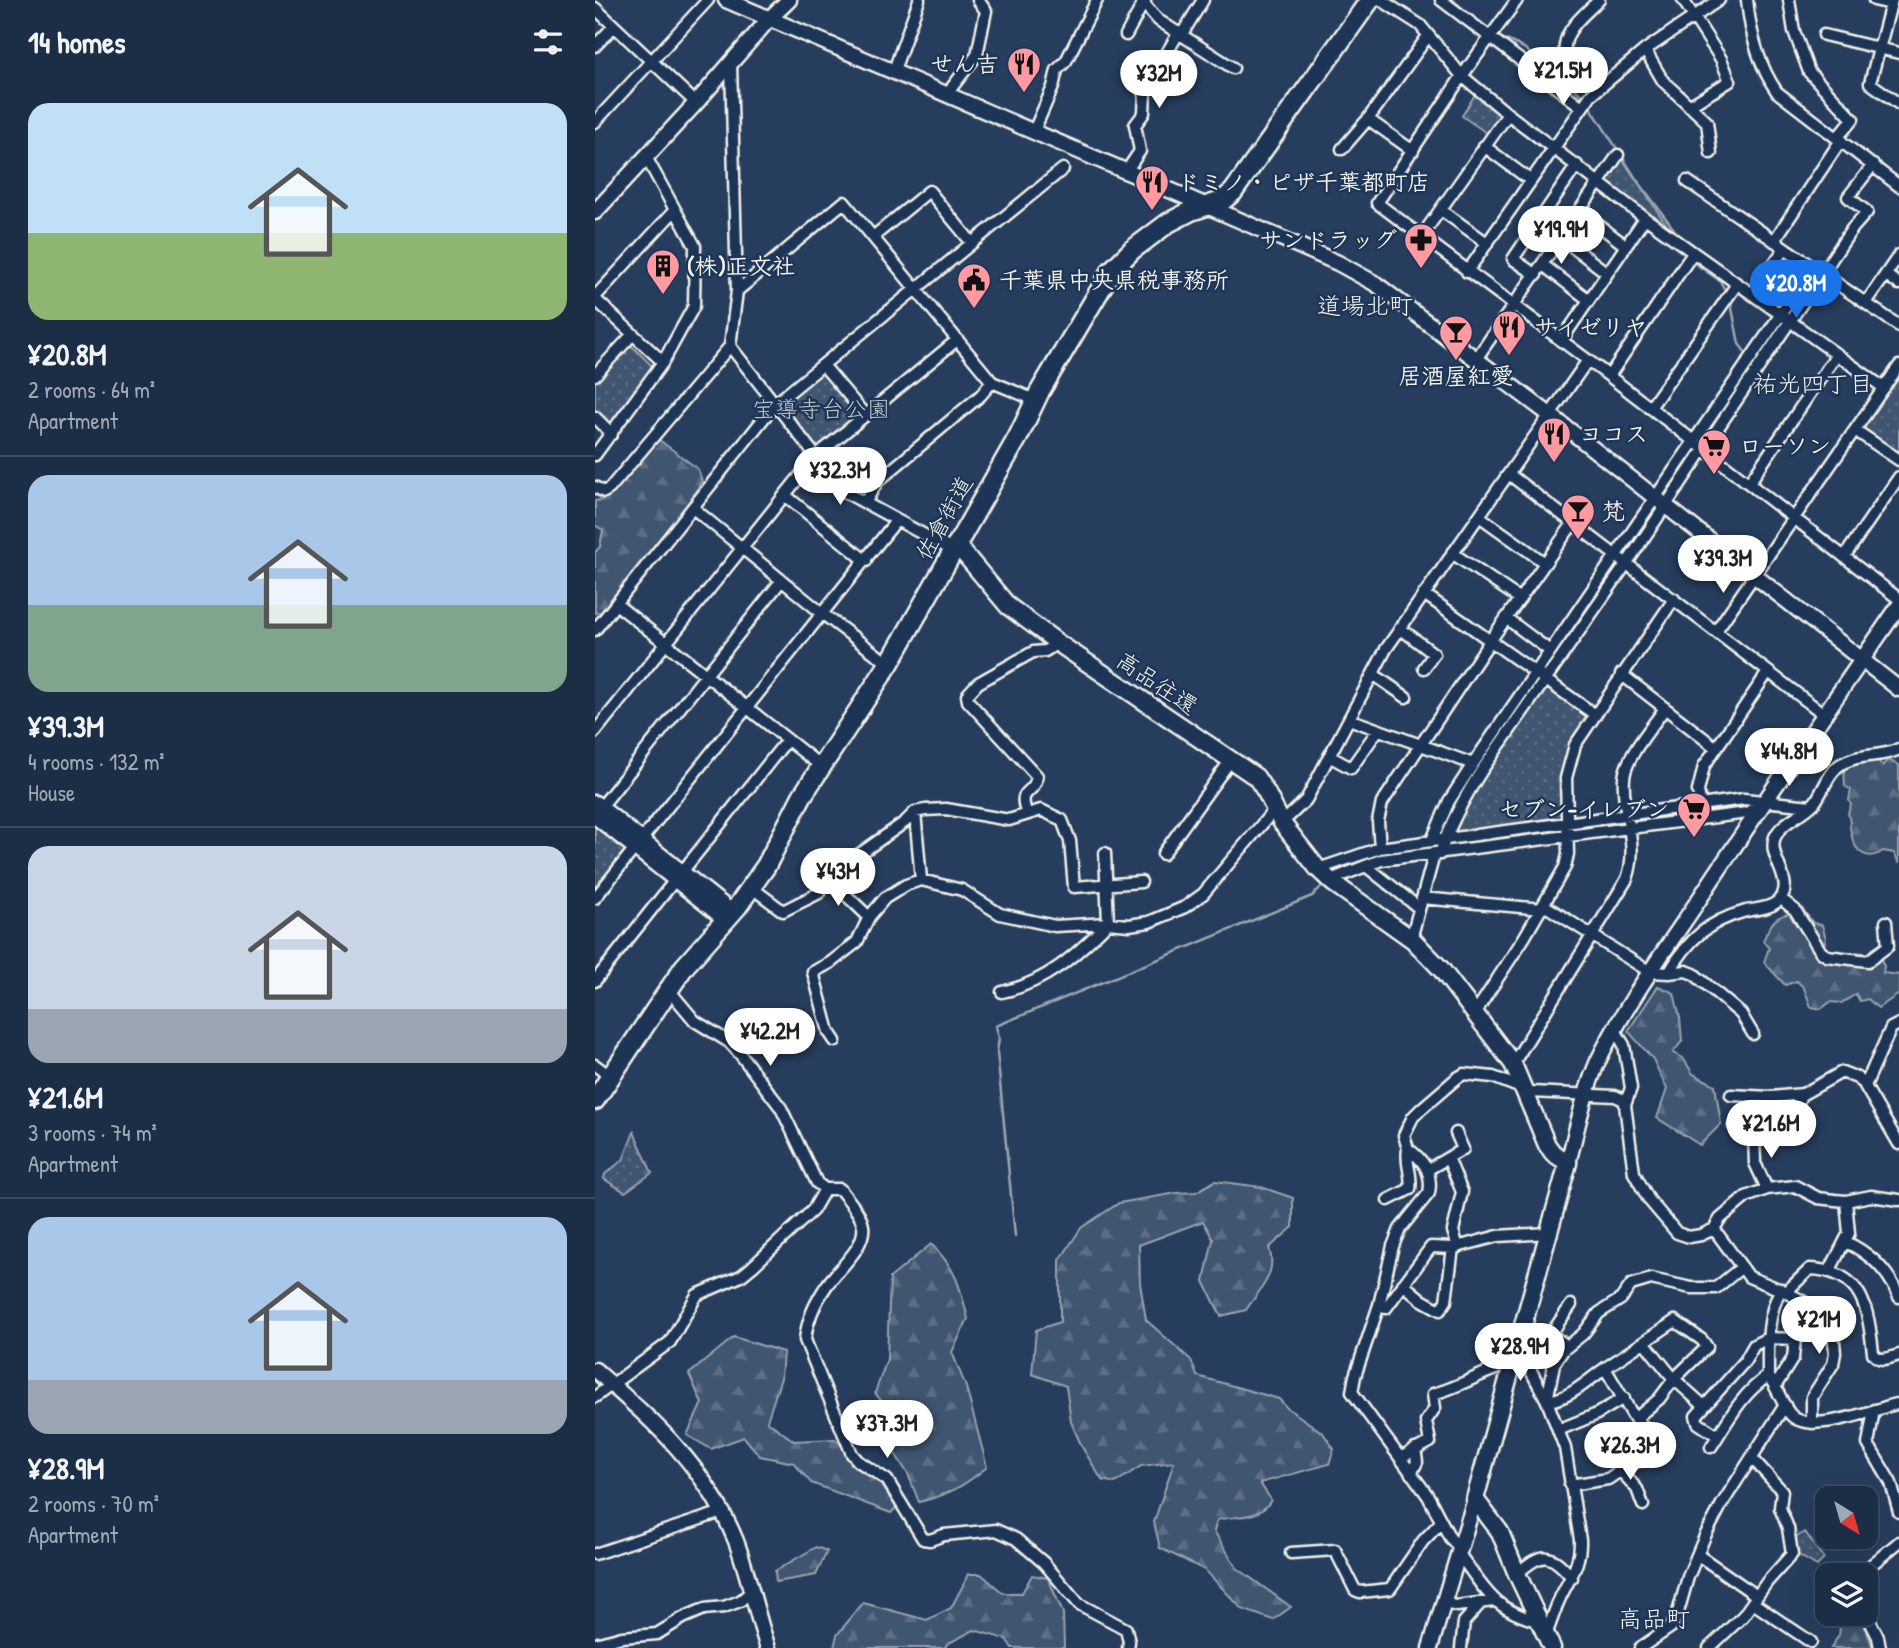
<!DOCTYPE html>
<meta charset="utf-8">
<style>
body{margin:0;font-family:"Patrick Hand","Klee One",sans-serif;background:#25364d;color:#f1f3f6;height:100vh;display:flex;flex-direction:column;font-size:26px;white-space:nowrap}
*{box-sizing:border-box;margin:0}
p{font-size:23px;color:#a0a8b3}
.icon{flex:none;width:38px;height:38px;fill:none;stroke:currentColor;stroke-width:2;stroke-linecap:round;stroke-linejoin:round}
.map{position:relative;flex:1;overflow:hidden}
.drawer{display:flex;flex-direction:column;background:#1c2e46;width:595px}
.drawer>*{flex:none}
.needle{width:46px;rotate:143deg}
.fabs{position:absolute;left:1220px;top:1486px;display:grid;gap:14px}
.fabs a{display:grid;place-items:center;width:63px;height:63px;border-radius:14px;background:#1c2e46;box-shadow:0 7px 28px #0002,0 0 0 2px #3a4a5f;font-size:35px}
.price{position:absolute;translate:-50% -60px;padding:0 16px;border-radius:24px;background:#fff;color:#222;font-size:23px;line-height:46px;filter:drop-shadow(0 2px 4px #0008)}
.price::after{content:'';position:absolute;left:50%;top:42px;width:21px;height:16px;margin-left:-10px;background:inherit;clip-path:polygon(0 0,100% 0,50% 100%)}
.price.active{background:#1a73e8;color:#fff}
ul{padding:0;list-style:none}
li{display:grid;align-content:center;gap:14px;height:371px;padding:0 28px}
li+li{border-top:2px solid #3a4a5f}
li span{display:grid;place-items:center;height:217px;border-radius:21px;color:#555}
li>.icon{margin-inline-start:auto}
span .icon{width:126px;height:126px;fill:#fffc;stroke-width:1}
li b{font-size:30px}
h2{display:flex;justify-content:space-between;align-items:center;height:84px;padding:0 28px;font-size:30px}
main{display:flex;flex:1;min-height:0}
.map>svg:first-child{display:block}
</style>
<main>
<section class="drawer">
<h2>14 homes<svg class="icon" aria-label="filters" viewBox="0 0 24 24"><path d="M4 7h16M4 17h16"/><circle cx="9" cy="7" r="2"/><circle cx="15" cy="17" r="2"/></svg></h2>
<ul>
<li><span style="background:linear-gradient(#bfe0f5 60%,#8fb573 0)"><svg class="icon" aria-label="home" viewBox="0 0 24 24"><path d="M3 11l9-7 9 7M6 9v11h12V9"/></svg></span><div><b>¥20.8M</b><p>2 rooms · 64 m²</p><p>Apartment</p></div></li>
<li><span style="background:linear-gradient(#a9c7e8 60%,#7fa58c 0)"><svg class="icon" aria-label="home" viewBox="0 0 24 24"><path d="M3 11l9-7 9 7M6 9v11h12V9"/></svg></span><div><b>¥39.3M</b><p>4 rooms · 132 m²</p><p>House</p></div></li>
<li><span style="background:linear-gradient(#c9d6e8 75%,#9aa5b1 0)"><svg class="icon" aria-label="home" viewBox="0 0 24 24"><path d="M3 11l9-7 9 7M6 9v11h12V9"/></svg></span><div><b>¥21.6M</b><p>3 rooms · 74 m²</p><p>Apartment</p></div></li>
<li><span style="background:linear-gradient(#a9c7e8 75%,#9aa5b1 0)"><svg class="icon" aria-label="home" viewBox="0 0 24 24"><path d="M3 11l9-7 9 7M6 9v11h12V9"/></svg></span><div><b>¥28.9M</b><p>2 rooms · 70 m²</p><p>Apartment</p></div></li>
</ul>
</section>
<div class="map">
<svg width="1304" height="1648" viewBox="0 0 1304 1648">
<defs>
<pattern id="grass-dots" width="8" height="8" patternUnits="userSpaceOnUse" patternTransform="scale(1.75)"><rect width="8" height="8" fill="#40546f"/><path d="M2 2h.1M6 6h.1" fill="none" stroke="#5c6d84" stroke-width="1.8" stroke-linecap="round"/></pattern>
<pattern id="forest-firs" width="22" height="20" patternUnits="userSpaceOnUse" patternTransform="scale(1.75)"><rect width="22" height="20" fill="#40546f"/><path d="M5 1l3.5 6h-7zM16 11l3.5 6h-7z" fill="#5c6d84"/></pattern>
</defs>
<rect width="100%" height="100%" fill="#263d5d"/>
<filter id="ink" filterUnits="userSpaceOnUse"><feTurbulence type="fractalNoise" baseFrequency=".0143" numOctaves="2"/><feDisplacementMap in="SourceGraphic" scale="14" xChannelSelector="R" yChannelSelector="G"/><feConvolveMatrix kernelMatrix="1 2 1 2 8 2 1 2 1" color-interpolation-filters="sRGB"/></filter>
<g filter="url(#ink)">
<path fill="url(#grass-dots)" stroke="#9aa2ac" stroke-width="2" d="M881 93 904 111 905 118 893 134 867 116Z
M1026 157 1075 230 1012 183V178Z
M37 346 56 365 57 371 18 423 11 424 0 413V380L31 347Z
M232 371 263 411 262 418 226 446H220L190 407 192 401 226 372Z
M1304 373V455L1264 429Z
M951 684 994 715C970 754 964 774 968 821L862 835 857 829 870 801Z
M0 825 30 847 31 852 0 892Z
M39 1132 57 1173 30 1192 9 1179 10 1174 28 1160Z
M1210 1532 1229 1559 1222 1566 1200 1553 1198 1539Z"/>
<path fill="url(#forest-firs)" stroke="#9aa2ac" stroke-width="2" d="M63 439 103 469 107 481 75 531 10 612 0 613V552L5 547 8 530 0 525V501L6 500Z
M1278 758 1283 760 1287 766 1293 760 1304 765V863L1299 853 1288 851C1274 861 1261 854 1257 837 1254 829 1256 822 1253 813L1256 805 1254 800 1256 790 1250 786 1249 770 1251 765Z
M1209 911 1218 923 1227 925 1231 939 1228 947 1233 952 1244 956 1250 952 1255 956 1261 952 1284 955 1289 966 1288 973 1304 975V994L1283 1008 1273 999 1265 1001 1261 994 1247 1003 1235 1002 1226 1009 1216 1007 1209 988 1202 981 1190 985 1169 962 1174 948 1168 941C1178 916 1183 915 1209 911Z
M1063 986 1079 993 1085 1018 1087 1041 1078 1053 1088 1058 1098 1074 1120 1085 1126 1124 1105 1145 1062 1118 1072 1089 1058 1059 1033 1031Z
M620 1181 666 1187 698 1198V1227L674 1248C683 1274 665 1289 651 1310L626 1316 609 1281 618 1239 608 1221 544 1245 545 1283 551 1320 596 1360 602 1376 684 1399 691 1407 728 1433 739 1449 734 1464 665 1483 676 1500C665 1520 642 1515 622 1520L619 1531 642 1568 696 1607 678 1620 647 1609 610 1570 565 1548 559 1522 579 1462 546 1466 520 1483 507 1480 487 1447 476 1422 471 1386 437 1374 441 1330 465 1322V1260L486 1228 524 1203 582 1193 601 1192Z
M336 1244C361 1268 365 1286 373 1319L357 1352 371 1387 392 1467C369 1486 353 1495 324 1502L313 1474 299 1452 310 1430 280 1393 292 1359 295 1278Z
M139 1337 188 1352 186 1378 172 1421 199 1441 240 1439 284 1481 303 1506 296 1513 216 1483 199 1463 165 1456 149 1437 116 1449 92 1435 107 1403 94 1374Z
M221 1547 232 1551 221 1575 181 1582 180 1571Z
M374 1574H386L408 1593H427L437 1575 453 1578 468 1613 469 1648H417L411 1639 379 1630 352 1644 350 1648H239L242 1635 268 1603 332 1620 356 1608Z
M1247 1614H1265L1278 1648H1236L1244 1635Z"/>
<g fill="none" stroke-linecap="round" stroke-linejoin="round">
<path stroke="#9fa7ae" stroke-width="2.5" d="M858 0 878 18
M900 35 929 48 968 83
M980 89 989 98
M994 105 1040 177 1081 232
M1098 262 1125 281 1131 292
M1135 298 1144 344 1154 357
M1068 495 1158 362
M1027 556 1063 504
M873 781 1023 562
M846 834 865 793
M788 855 830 849
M736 875 739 872 772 861
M420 1236 402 1052 404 1038 401 1026 717 896 730 883"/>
<g stroke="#f4f1e8" stroke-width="15">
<path id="street" d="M546 0 563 20 638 68
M786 0 825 25 867 76 913 114 1050 218 1289 388
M846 0 987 107
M922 0 867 76 782 203 1014 376 1304 599
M1088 0 1126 59 1135 81 1094 106
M1152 0C1155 31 1164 66 1182 92L1304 186
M1194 0 1199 31 1214 72 1258 119 1242 138
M1279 0 1296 4
M1297 0 1275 83 1304 104
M0 8 101 103
M587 34 608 0
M531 35 550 0
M1229 35 1304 53
M0 46 19 26
M1050 50 1068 81 1112 122 1116 153
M298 73 324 0
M968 91C977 78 968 60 970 45 972 27 992 12 1004 0
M351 95 382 55 391 11 383 0
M773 119 818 151
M0 122 113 0
M438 133 458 87 462 70 471 61 502 0
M889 146 935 180
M747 149 773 119 833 36
M530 173 545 151 540 125 549 113 550 91 584 32
M1092 181 1304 326
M846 210 892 243
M985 211 1031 246
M278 237 334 191 377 243
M826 237 913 114
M966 238 1012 273
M1179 241 1246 140
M948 265 994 300
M872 272 996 95 1050 50 1124 0
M941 275 918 259 982 165
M1291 275 1304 284
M142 291 249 202 397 382 440 400
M1157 294 1190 248
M0 297 80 210
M0 299 68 362
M1271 303 1304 255
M966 341 1050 218
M135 346 248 491 359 551
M881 359 1023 155
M228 365 270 415
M0 375 38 334
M1014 376 1098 253
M1055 408 1142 284
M0 417 17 434
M1260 430 1304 460
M0 455 68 362 99 306 100 246 51 157
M915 475 1230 715
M1154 483 1242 354
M0 487 9 492 15 488 135 346 142 291 136 63
M190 495 271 561
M270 503 282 482 386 395 397 382
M98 508 228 614 294 664
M884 516 950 563
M857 553 925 599
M1249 557 1304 477
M829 594 999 714
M21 604 227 767
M911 618 955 651
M805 628 839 654 829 668
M0 630 181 403 468 169
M1121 631 1304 366
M778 674 811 697
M1026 674 1120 747
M754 719 878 764
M0 732 221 456 362 340
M734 756 756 768 783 730
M6 807 186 581
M1107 811 1103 791 1109 766 1173 672
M320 812 326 880
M432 814C421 787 440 796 442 776L373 701 372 695 383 683 438 652 450 651 463 643
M687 823 711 800 791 649 993 360
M837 840 854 801 878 764 1218 267
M785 848 783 821 787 803 895 641 979 522
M568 854 635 761
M845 854C855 823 869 798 887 770L1032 563 1257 229 1272 212 1253 197 1278 165
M771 866 824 908
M723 869 785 848 1149 799 1216 806
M87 872 192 740
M232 877 274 917
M738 883 743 877 786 860 1152 813 1163 805
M156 887 188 911 224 893V887L232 877 310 822 320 812 330 810 351 809 414 820 446 810 467 820 475 841 479 887 546 882
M0 898 301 521
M827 898 947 909
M1185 898 1200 910 1226 952 1232 956 1273 961 1293 946 1291 922
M949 905 1055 972 1074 973C1093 939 1114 921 1151 911 1161 909 1173 909 1182 902 1204 883 1171 858 1180 837 1187 821 1209 815 1220 802 1229 790 1234 770 1248 763 1265 753 1287 758 1304 749
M816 939 839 855
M1074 973 1091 971 1099 974 1146 1014 1158 1034
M0 981 80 880
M74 990 100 1021 134 1042 145 1054 186 1108 222 1183 230 1189H245C253 1200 266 1213 268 1226 271 1247 243 1269 232 1285 220 1302 212 1320 210 1340L257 1454 263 1461 292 1480 328 1539 335 1540 349 1535 401 1530 421 1539 449 1563 484 1604 531 1629 534 1642 533 1648
M407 992C451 983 482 954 513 923L510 853
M880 1013 929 938 970 867 973 854 971 778 980 745 1079 599
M1304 1024 1296 1028 1270 1086 1304 1144
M1020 1030 1029 1045 1036 1088 1030 1105 1039 1173 1054 1200 1082 1233 1094 1237 1106 1235 1119 1229 1125 1219 1151 1197 1172 1189 1200 1186 1223 1198 1240 1200 1251 1201 1276 1196 1304 1200
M240 1041 234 1032 218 972 235 963 262 942 274 917 290 898 311 885 326 880 367 890 405 914 460 926 513 923 534 925 554 922 590 907 608 894 679 810
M918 1064 1032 879C1045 843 1026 813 1029 778 1031 756 1058 726 1070 708
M0 1065 16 1077
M1136 1095 1176 1097 1208 1094 1247 1072 1262 1078 1271 1085
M1139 1126 1162 1138 1177 1130 1194 1128 1206 1094
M1159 1136 1160 1163 1172 1189
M853 1158 867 1192 858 1231 863 1247
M832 1170 868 1149 861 1133
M793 1200 815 1189C818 1175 810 1165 813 1149
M1119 1229 1154 1277 1191 1292 1215 1269C1269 1271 1273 1309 1278 1353 1285 1363 1294 1358 1304 1355
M1251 1242C1276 1254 1294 1271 1304 1297
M1235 1270 1254 1233 1251 1201
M808 1284 827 1300 845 1310 851 1301 858 1248
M1186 1289C1171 1316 1173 1346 1173 1376 1183 1388 1186 1402 1195 1414 1213 1436 1277 1410 1301 1404
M1191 1292 1229 1313 1238 1329 1240 1353 1238 1364 1217 1397V1423
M791 1308 836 1247 858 1248 903 1236 954 1233
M973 1346 955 1335 976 1305
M920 1350 935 1369 952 1401 970 1448 985 1540C986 1564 975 1577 965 1598 960 1609 956 1622 951 1635
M1010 1368 1040 1419 1066 1442
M0 1397 75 1342 102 1295 146 1276 157 1267 218 1210 230 1189
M952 1401C975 1399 993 1380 1012 1367 1035 1351 1058 1336 1080 1321L1107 1340 1112 1347 1079 1379 1049 1342
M952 1401 959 1364 968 1350 988 1334 1004 1313 1026 1299 1036 1285 1056 1279 1096 1288H1121L1147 1267
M1279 1410 1273 1444 1296 1483 1304 1512
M1040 1419 1064 1399 1079 1379 1109 1406
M963 1430 1000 1415 1029 1398
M1123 1436 1103 1423 1101 1416 1150 1361 1159 1345 1173 1338 1200 1339 1198 1358 1181 1385
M1116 1447C1133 1421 1146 1394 1173 1376
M805 1458 835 1442 831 1421 840 1408 838 1394C866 1387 889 1371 917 1363
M1025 1470 1042 1489 1048 1505
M816 1474 822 1462 820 1449
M975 1485 1013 1479 1035 1464 1051 1458 1071 1437
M866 1549 855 1538 833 1496 757 1392 760 1376 784 1305 798 1246 805 1229 834 1193C838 1174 828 1159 813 1149L809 1135 818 1117 826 1109 862 1078 869 1074 898 1077 936 1092 1020 1096 1031 1101
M696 1553 740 1550 760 1590 765 1592 795 1589 828 1541 846 1522
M0 1554 127 1512
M864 1554C892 1592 897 1609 945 1622
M1103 1555 1162 1596
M922 1574C947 1551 956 1552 977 1578
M1264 1575 1304 1542
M849 1603 862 1606 898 1601
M1158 1603 1216 1642
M1270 1611 1283 1637 1285 1648
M0 1644 27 1637 62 1634 88 1618 109 1609 129 1607 145 1601 157 1591
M866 1648 869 1622 884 1605
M1045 1648 1076 1627 1082 1616 1093 1577 1110 1536 1127 1504 1190 1405
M1114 1648 1148 1616 1172 1582 1197 1554 1193 1528 1185 1508 1187 1491 1157 1458"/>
</g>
<g stroke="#f4f1e8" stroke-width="19">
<path id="secondary" d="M131 0 612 206 743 263 781 284 955 415 1304 689
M0 212 101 103 174 19 194 0
M0 803 133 909 134 916H126L0 816
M973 1163C982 1129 989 1093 1003 1061 1031 1003 1071 949 1107 895 1171 798 1238 702 1304 606
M0 1370C59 1422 110 1465 141 1541 154 1576 161 1613 173 1648
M835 1648 880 1499"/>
</g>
<g stroke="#f4f1e8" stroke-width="21">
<path id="primary" d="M362 545 413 606 463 643 661 777 671 792 687 823 723 869 738 883 818 940 846 969 918 1064 952 1145 958 1153 973 1163 880 1499 905 1532 922 1574 957 1648"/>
</g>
<g stroke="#f4f1e8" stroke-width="23">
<path id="highway" d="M0 1100 89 967 142 907 171 866 207 796 294 664 423 437 445 391 517 270 537 250 573 223 596 211 627 201 638 192 775 0"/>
</g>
<use href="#street" stroke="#1d3557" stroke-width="10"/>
<use href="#secondary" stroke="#1d3557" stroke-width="14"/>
<use href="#primary" stroke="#1d3557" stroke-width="16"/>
<use href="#highway" stroke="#1d3557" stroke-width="18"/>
</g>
</g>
<defs>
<g id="restaurant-pin" transform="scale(1.75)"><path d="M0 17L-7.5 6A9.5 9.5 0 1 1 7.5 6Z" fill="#ff9aa2" stroke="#1d3557"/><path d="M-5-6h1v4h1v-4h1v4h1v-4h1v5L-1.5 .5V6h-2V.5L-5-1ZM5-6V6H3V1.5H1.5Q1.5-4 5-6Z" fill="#111"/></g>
<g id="pharmacy-pin" transform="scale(1.75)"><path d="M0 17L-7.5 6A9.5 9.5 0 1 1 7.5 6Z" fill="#ff9aa2" stroke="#1d3557"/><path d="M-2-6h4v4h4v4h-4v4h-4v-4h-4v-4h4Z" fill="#111"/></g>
<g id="building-pin" transform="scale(1.75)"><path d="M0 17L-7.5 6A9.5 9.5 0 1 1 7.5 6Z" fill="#ff9aa2" stroke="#1d3557"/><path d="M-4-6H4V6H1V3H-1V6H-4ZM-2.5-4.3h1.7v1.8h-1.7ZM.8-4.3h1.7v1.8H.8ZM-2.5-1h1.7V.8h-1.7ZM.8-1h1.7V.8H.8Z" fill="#111"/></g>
<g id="civic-pin" transform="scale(1.75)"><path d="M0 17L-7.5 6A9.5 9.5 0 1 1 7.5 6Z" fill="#ff9aa2" stroke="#1d3557"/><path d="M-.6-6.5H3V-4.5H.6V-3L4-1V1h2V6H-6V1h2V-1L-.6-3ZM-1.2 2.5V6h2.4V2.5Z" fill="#111"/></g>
<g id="bar-pin" transform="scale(1.75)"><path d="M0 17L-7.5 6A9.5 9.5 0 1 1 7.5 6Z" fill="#ff9aa2" stroke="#1d3557"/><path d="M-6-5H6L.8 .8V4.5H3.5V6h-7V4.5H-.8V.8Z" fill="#111"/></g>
<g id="supermarket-pin" transform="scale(1.75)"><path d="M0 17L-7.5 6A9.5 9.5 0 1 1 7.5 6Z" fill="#ff9aa2" stroke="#1d3557"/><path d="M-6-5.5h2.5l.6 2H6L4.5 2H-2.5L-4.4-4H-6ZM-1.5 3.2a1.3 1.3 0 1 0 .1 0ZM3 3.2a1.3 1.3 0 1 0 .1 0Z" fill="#111"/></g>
</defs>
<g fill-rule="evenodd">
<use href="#restaurant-pin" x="429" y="64"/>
<use href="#restaurant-pin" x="557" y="182"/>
<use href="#pharmacy-pin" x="826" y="240"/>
<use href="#building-pin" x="68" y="266"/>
<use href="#civic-pin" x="379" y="280"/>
<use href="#restaurant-pin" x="914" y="327"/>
<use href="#bar-pin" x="861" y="332"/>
<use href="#restaurant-pin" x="959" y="434"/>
<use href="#supermarket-pin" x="1119" y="446"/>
<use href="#bar-pin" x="983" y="511"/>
<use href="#supermarket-pin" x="1099" y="809"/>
</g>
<g text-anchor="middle" stroke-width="5" stroke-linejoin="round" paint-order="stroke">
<g font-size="23" font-weight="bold" fill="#f4f1e8" stroke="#1d3557" text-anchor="start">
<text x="404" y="72" text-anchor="end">せん吉</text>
<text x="582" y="190">ドミノ・ピザ千葉都町店</text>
<text x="802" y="248" text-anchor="end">サンドラッグ</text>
<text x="92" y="274">(株)正文社</text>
<text x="404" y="288">千葉県中央県税事務所</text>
<text x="939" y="335">サイゼリヤ</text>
<text x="861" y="384" text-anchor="middle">居酒屋紅愛</text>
<text x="984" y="442">ココス</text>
<text x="1144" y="454">ローソン</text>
<text x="1007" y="519">梵</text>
<text x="1074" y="817" text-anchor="end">セブン-イレブン</text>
</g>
<g font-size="23" fill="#bec2c4" stroke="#1d3557">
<text x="226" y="417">宝導寺台公園</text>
</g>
<g font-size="23" fill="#f4f1e8" stroke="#1d3557">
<text transform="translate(349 518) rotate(-61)" y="8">佐倉街道</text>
<text transform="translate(562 683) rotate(34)" y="8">高品往還</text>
</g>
<g font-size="24" fill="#f4f1e8" stroke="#1d3557">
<text x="770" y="314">道場北町</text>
<text x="1218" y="392">祐光四丁目</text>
<text x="1059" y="1627">高品町</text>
</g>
</g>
</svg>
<div class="fabs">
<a><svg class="needle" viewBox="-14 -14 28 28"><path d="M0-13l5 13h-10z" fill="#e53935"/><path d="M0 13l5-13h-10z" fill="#a0a8b3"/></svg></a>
<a><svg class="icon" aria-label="layers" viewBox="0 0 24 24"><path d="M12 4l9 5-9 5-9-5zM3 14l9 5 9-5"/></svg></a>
</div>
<b class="price" style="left:968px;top:107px">¥21.5M</b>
<b class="price" style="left:564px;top:110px">¥32M</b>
<b class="price" style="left:966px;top:266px">¥19.9M</b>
<b class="price active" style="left:1201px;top:320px">¥20.8M</b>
<b class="price" style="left:245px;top:507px">¥32.3M</b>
<b class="price" style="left:1128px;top:595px">¥39.3M</b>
<b class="price" style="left:1194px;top:788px">¥44.8M</b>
<b class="price" style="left:243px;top:908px">¥43M</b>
<b class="price" style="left:175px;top:1068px">¥42.2M</b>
<b class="price" style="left:1176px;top:1160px">¥21.6M</b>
<b class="price" style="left:1224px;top:1356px">¥21M</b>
<b class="price" style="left:925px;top:1383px">¥28.9M</b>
<b class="price" style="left:292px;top:1460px">¥37.3M</b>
<b class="price" style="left:1035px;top:1482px">¥26.3M</b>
</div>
</main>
